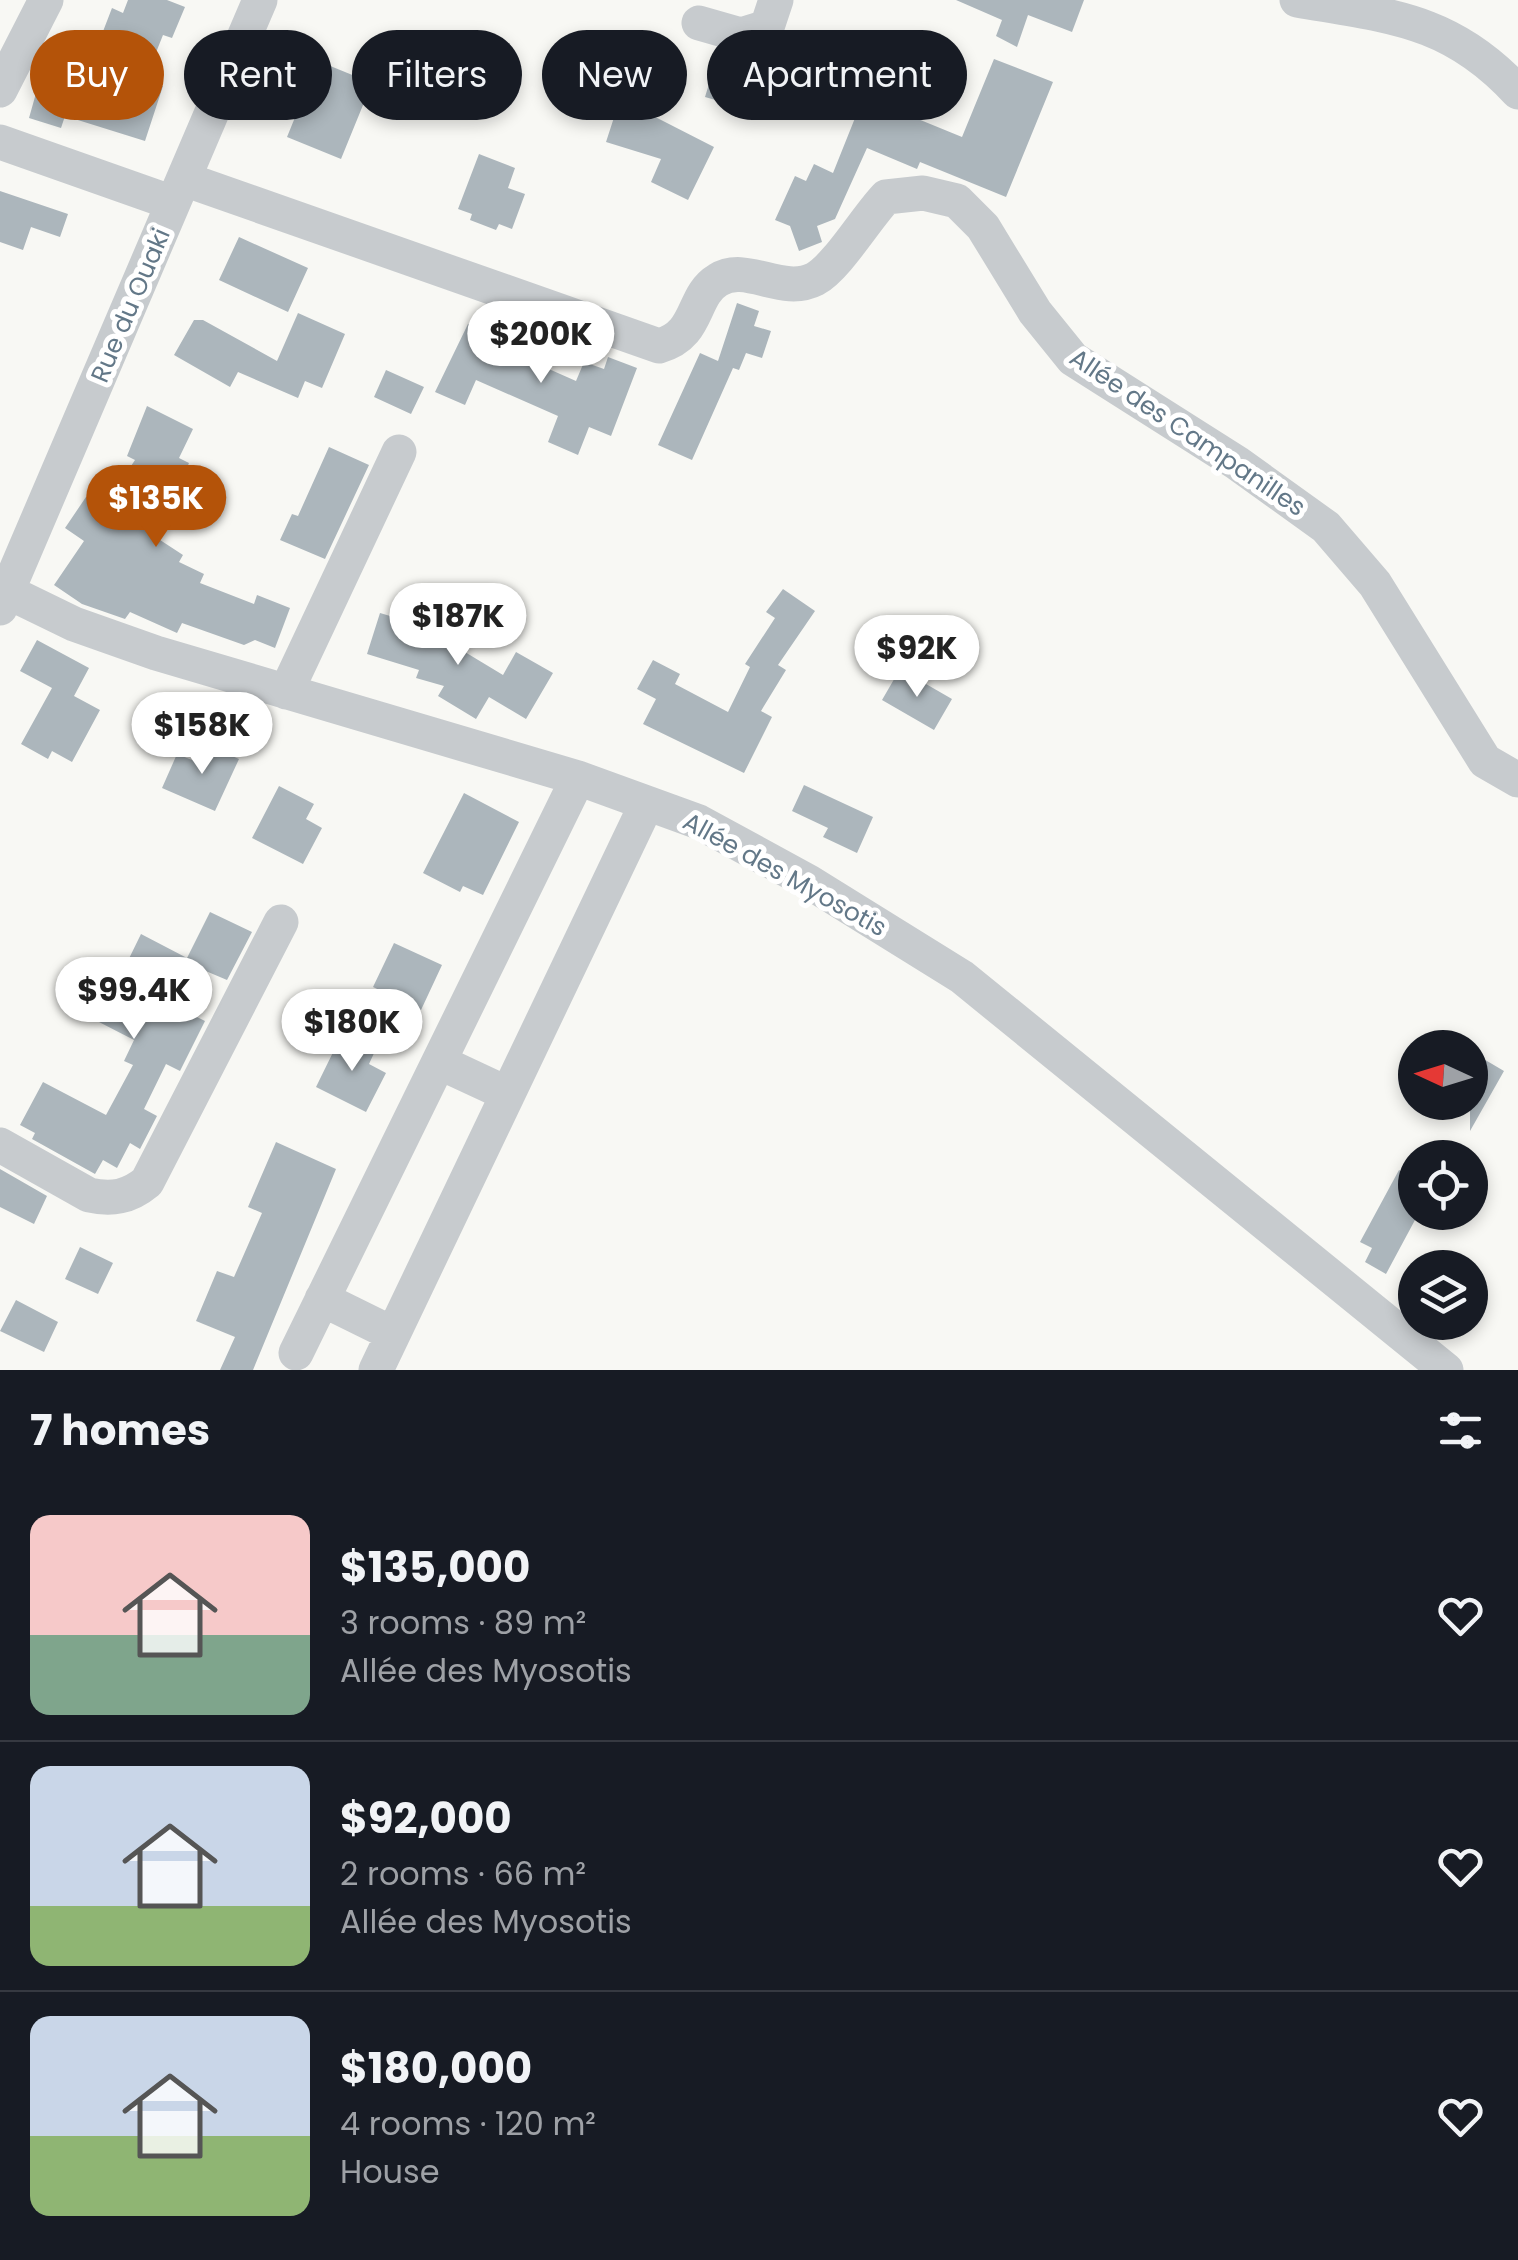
<!DOCTYPE html>
<meta charset="utf-8">
<style>
body{margin:0;font-family:Poppins,sans-serif;background:#242831;color:#f1f3f6;height:100vh;display:flex;flex-direction:column;font-size:38px;white-space:nowrap}
*{box-sizing:border-box;margin:0}
p{font-size:32px;color:#9ea1a6}
.icon{flex:none;width:55px;height:55px;fill:none;stroke:currentColor;stroke-width:2;stroke-linecap:round;stroke-linejoin:round}
.map{position:relative;height:1370px;overflow:hidden}
.side{display:flex;flex-direction:column;background:#171b24;flex:1}
.side>*{flex:none}
.hud{position:absolute;left:30px;top:30px;width:1000px;height:90px;display:flex;gap:20px}
.needle{width:65px;rotate:274deg}
.buttons{position:absolute;left:1398px;top:1030px;display:grid;gap:20px}
.buttons a{display:grid;place-items:center;width:90px;height:90px;border-radius:50%;background:#171b24;box-shadow:0 5px 15px #0003;font-size:50px}
.price{position:absolute;translate:-50% -85px;padding:0 22px;border-radius:35px;background:#fff;color:#222;font-size:32px;line-height:65px;filter:drop-shadow(0 2px 5px #0008)}
.price::after{content:'';position:absolute;left:50%;top:60px;width:30px;height:22px;margin-left:-15px;background:inherit;clip-path:polygon(0 0,100% 0,50% 100%)}
.price.on{background:#b45309;color:#fff}
ul{padding:0;list-style:none}
li{display:flex;align-items:center;gap:30px;height:250px;padding:0 30px}
li+li{border-top:2px solid #363941}
li span{display:grid;place-items:center;flex:none;width:280px;height:200px;border-radius:20px;color:#555}
li>.icon{margin-inline-start:auto}
span .icon{width:120px;height:120px;fill:#fffc;stroke-width:1}
li b{font-size:42px}
h2{display:flex;justify-content:space-between;align-items:center;height:120px;padding:0 30px;font-size:42px}
.pill{padding:0 35px;border-radius:45px;background:#171b24;box-shadow:0 5px 15px #0003;font-size:35px;line-height:90px}
.pill.on{background:#b45309;color:#fff}
.map>svg:first-child{display:block}
</style>
<div class="map">
<svg width="1518" height="1370" viewBox="0 0 1518 1370">
<rect width="100%" height="100%" fill="#f8f8f4"/>
<path fill="#acb6bc" d="M128 0H167L185 7 172 38 163 35 145 80 163 86 145 141 65 116 61 128 29 118 42 72 118 94 132 46 102 34 112 8 123 13Z
M956 0H1084L1072 32 1028 15 1017 47 996 36 1002 20Z
M425 30 485 48 468 95 410 74Z
M718 54 760 68 747 109 705 97Z
M994 59 1053 82 1006 197 920 162 917 169 867 148 835 219 817 226 822 242 799 251 790 226 775 220 795 176 806 181 814 164 833 173 869 83 924 106 918 119 962 137Z
M318 61 372 83 341 159 287 137Z
M620 99 714 147 688 200 651 182 661 159 606 142Z
M479 154 515 168 508 188 525 194 512 229 499 224 496 230 470 220 472 214 458 209Z
M0 191 68 214 60 237 31 227 23 250 0 242Z
M239 237 308 268 288 312 219 280Z
M737 303 759 311 754 326 771 331 762 358 746 353 739 370 733 368 692 460 658 445 700 353 718 361Z
M298 313 345 334 322 388 305 381 298 398 238 372 230 387 174 355 194 320H203L277 361Z
M468 324 511 343 508 351 576 381 584 362 604 369 608 357 637 368 611 436 589 427 578 455 548 442 558 416 476 380 465 405 435 392Z
M386 370 424 387 411 414 374 397Z
M147 406 193 429 179 458 189 463 182 479 195 484 157 538 183 555 179 562 204 574 200 583 254 604 257 595 290 608 275 648 255 640 244 645 182 623 177 633 130 612 125 619 82 604 54 585 84 541 65 528 86 497 103 508 135 460 127 456Z
M329 447 369 465 325 559 280 540 292 514 298 516Z
M783 589 815 611 778 665 786 670 761 711 772 717 744 773 643 724 656 699 637 689 653 660 680 674 675 684 728 712 750 667 745 664 775 618 766 612Z
M380 613 448 633 445 640 503 675 516 652 553 673 526 719 489 697 476 719 438 696 444 686 416 678 419 670 367 654Z
M37 640 89 668 74 696 100 710 72 762 52 751 48 759 21 744 52 688 20 671Z
M900 669 952 699 934 730 882 700Z
M205 744 239 759 215 811 162 788 177 754 197 762Z
M804 785 873 817 857 853 823 837 828 828 792 811Z
M279 786 314 804 306 819 322 828 303 864 252 838Z
M464 793 519 822 483 895 463 886 460 892 423 873Z
M210 912 252 932 227 980 201 969 181 1009 205 1021 180 1071 166 1064 144 1109 157 1116 140 1149 130 1143 117 1168 103 1160 95 1174 32 1139 35 1133 20 1125 43 1082 106 1115 133 1065 124 1061 134 1040 64 1004 84 964 118 981 141 934 187 958Z
M394 943 442 965 421 1010 373 987Z
M342 1034 375 1051 369 1064 386 1073 366 1112 316 1087Z
M1470 1051 1504 1071 1470 1131Z
M276 1142 336 1169 253 1370H220L235 1337 196 1321 217 1271 234 1277 262 1213 248 1207Z
M0 1169 47 1196 34 1224 0 1207Z
M1399 1170 1415 1179V1220L1386 1274 1365 1262 1372 1248 1360 1242Z
M80 1247 113 1263 98 1294 65 1279Z
M16 1300 58 1322 44 1352 0 1331Z"/>
<g fill="none" stroke-linecap="round" stroke-linejoin="round">
<path stroke="#c7cbce" stroke-width="35" d="M1297 0C1390 16 1451 19 1518 92
M699 23 741 35 767 27 776 0
M0 90 46 0
M0 142 173 203
M184 179 659 346C700 335 691 296 718 280 746 262 782 296 815 279 837 267 866 218 886 197L923 193 957 201 983 227 1035 312 1073 359 1237 463 1326 527 1375 584 1485 761 1518 780
M0 588 74 624 156 653 578 778 699 822 809 882 962 977 1446 1370
M0 608 260 0
M286 692 399 452
M439 1062 508 1094
M0 1145 89 1195C112 1200 129 1197 147 1182L281 922
M322 1299 393 1334
M296 1353 578 778
M376 1370 647 803"/>
</g>
<g text-anchor="middle" stroke-width="10" stroke-linejoin="round" paint-order="stroke">
<g font-size="25" fill="#637888" stroke="#fff">
<text transform="translate(130 305) rotate(-67)" y="9">Rue du Ouaki</text>
<text transform="translate(1188 432) rotate(34)" y="9">Allée des Campanilles</text>
<text transform="translate(785 874) rotate(29)" y="9">Allée des Myosotis</text>
</g>
</g>
</svg>
<div class="buttons">
<a><svg class="needle" viewBox="-14 -14 28 28"><path d="M0-13l5 13h-10z" fill="#e53935"/><path d="M0 13l5-13h-10z" fill="#9ea1a6"/></svg></a>
<a><svg class="icon" aria-label="locate" viewBox="0 0 24 24"><circle cx="12" cy="12" r="6"/><path d="M12 2v4M12 18v4M2 12h4M18 12h4"/></svg></a>
<a><svg class="icon" aria-label="layers" viewBox="0 0 24 24"><path d="M12 4l9 5-9 5-9-5zM3 14l9 5 9-5"/></svg></a>
</div>
<b class="price" style="left:541px;top:386px">$200K</b>
<b class="price on" style="left:156px;top:550px">$135K</b>
<b class="price" style="left:458px;top:668px">$187K</b>
<b class="price" style="left:917px;top:700px">$92K</b>
<b class="price" style="left:202px;top:777px">$158K</b>
<b class="price" style="left:134px;top:1042px">$99.4K</b>
<b class="price" style="left:352px;top:1074px">$180K</b>
<div class="hud">
<a class="pill on">Buy</a>
<a class="pill">Rent</a>
<a class="pill">Filters</a>
<a class="pill">New</a>
<a class="pill">Apartment</a>
</div>
</div>
<section class="side">
<h2>7 homes<svg class="icon" aria-label="filters" viewBox="0 0 24 24"><path d="M4 7h16M4 17h16"/><circle cx="9" cy="7" r="2"/><circle cx="15" cy="17" r="2"/></svg></h2>
<ul>
<li><span style="background:linear-gradient(#f6c9c9 60%,#7fa58c 0)"><svg class="icon" aria-label="home" viewBox="0 0 24 24"><path d="M3 11l9-7 9 7M6 9v11h12V9"/></svg></span><div><b>$135,000</b><p>3 rooms · 89 m²</p><p>Allée des Myosotis</p></div><svg class="icon" aria-label="heart" viewBox="0 0 24 24"><path d="M12 20l-8-8c-3-5 5-10 8-4 3-6 11-1 8 4z"/></svg></li>
<li><span style="background:linear-gradient(#c9d6e8 70%,#8fb573 0)"><svg class="icon" aria-label="home" viewBox="0 0 24 24"><path d="M3 11l9-7 9 7M6 9v11h12V9"/></svg></span><div><b>$92,000</b><p>2 rooms · 66 m²</p><p>Allée des Myosotis</p></div><svg class="icon" aria-label="heart" viewBox="0 0 24 24"><path d="M12 20l-8-8c-3-5 5-10 8-4 3-6 11-1 8 4z"/></svg></li>
<li><span style="background:linear-gradient(#c9d6e8 60%,#8fb573 0)"><svg class="icon" aria-label="home" viewBox="0 0 24 24"><path d="M3 11l9-7 9 7M6 9v11h12V9"/></svg></span><div><b>$180,000</b><p>4 rooms · 120 m²</p><p>House</p></div><svg class="icon" aria-label="heart" viewBox="0 0 24 24"><path d="M12 20l-8-8c-3-5 5-10 8-4 3-6 11-1 8 4z"/></svg></li>
</ul>
</section>
